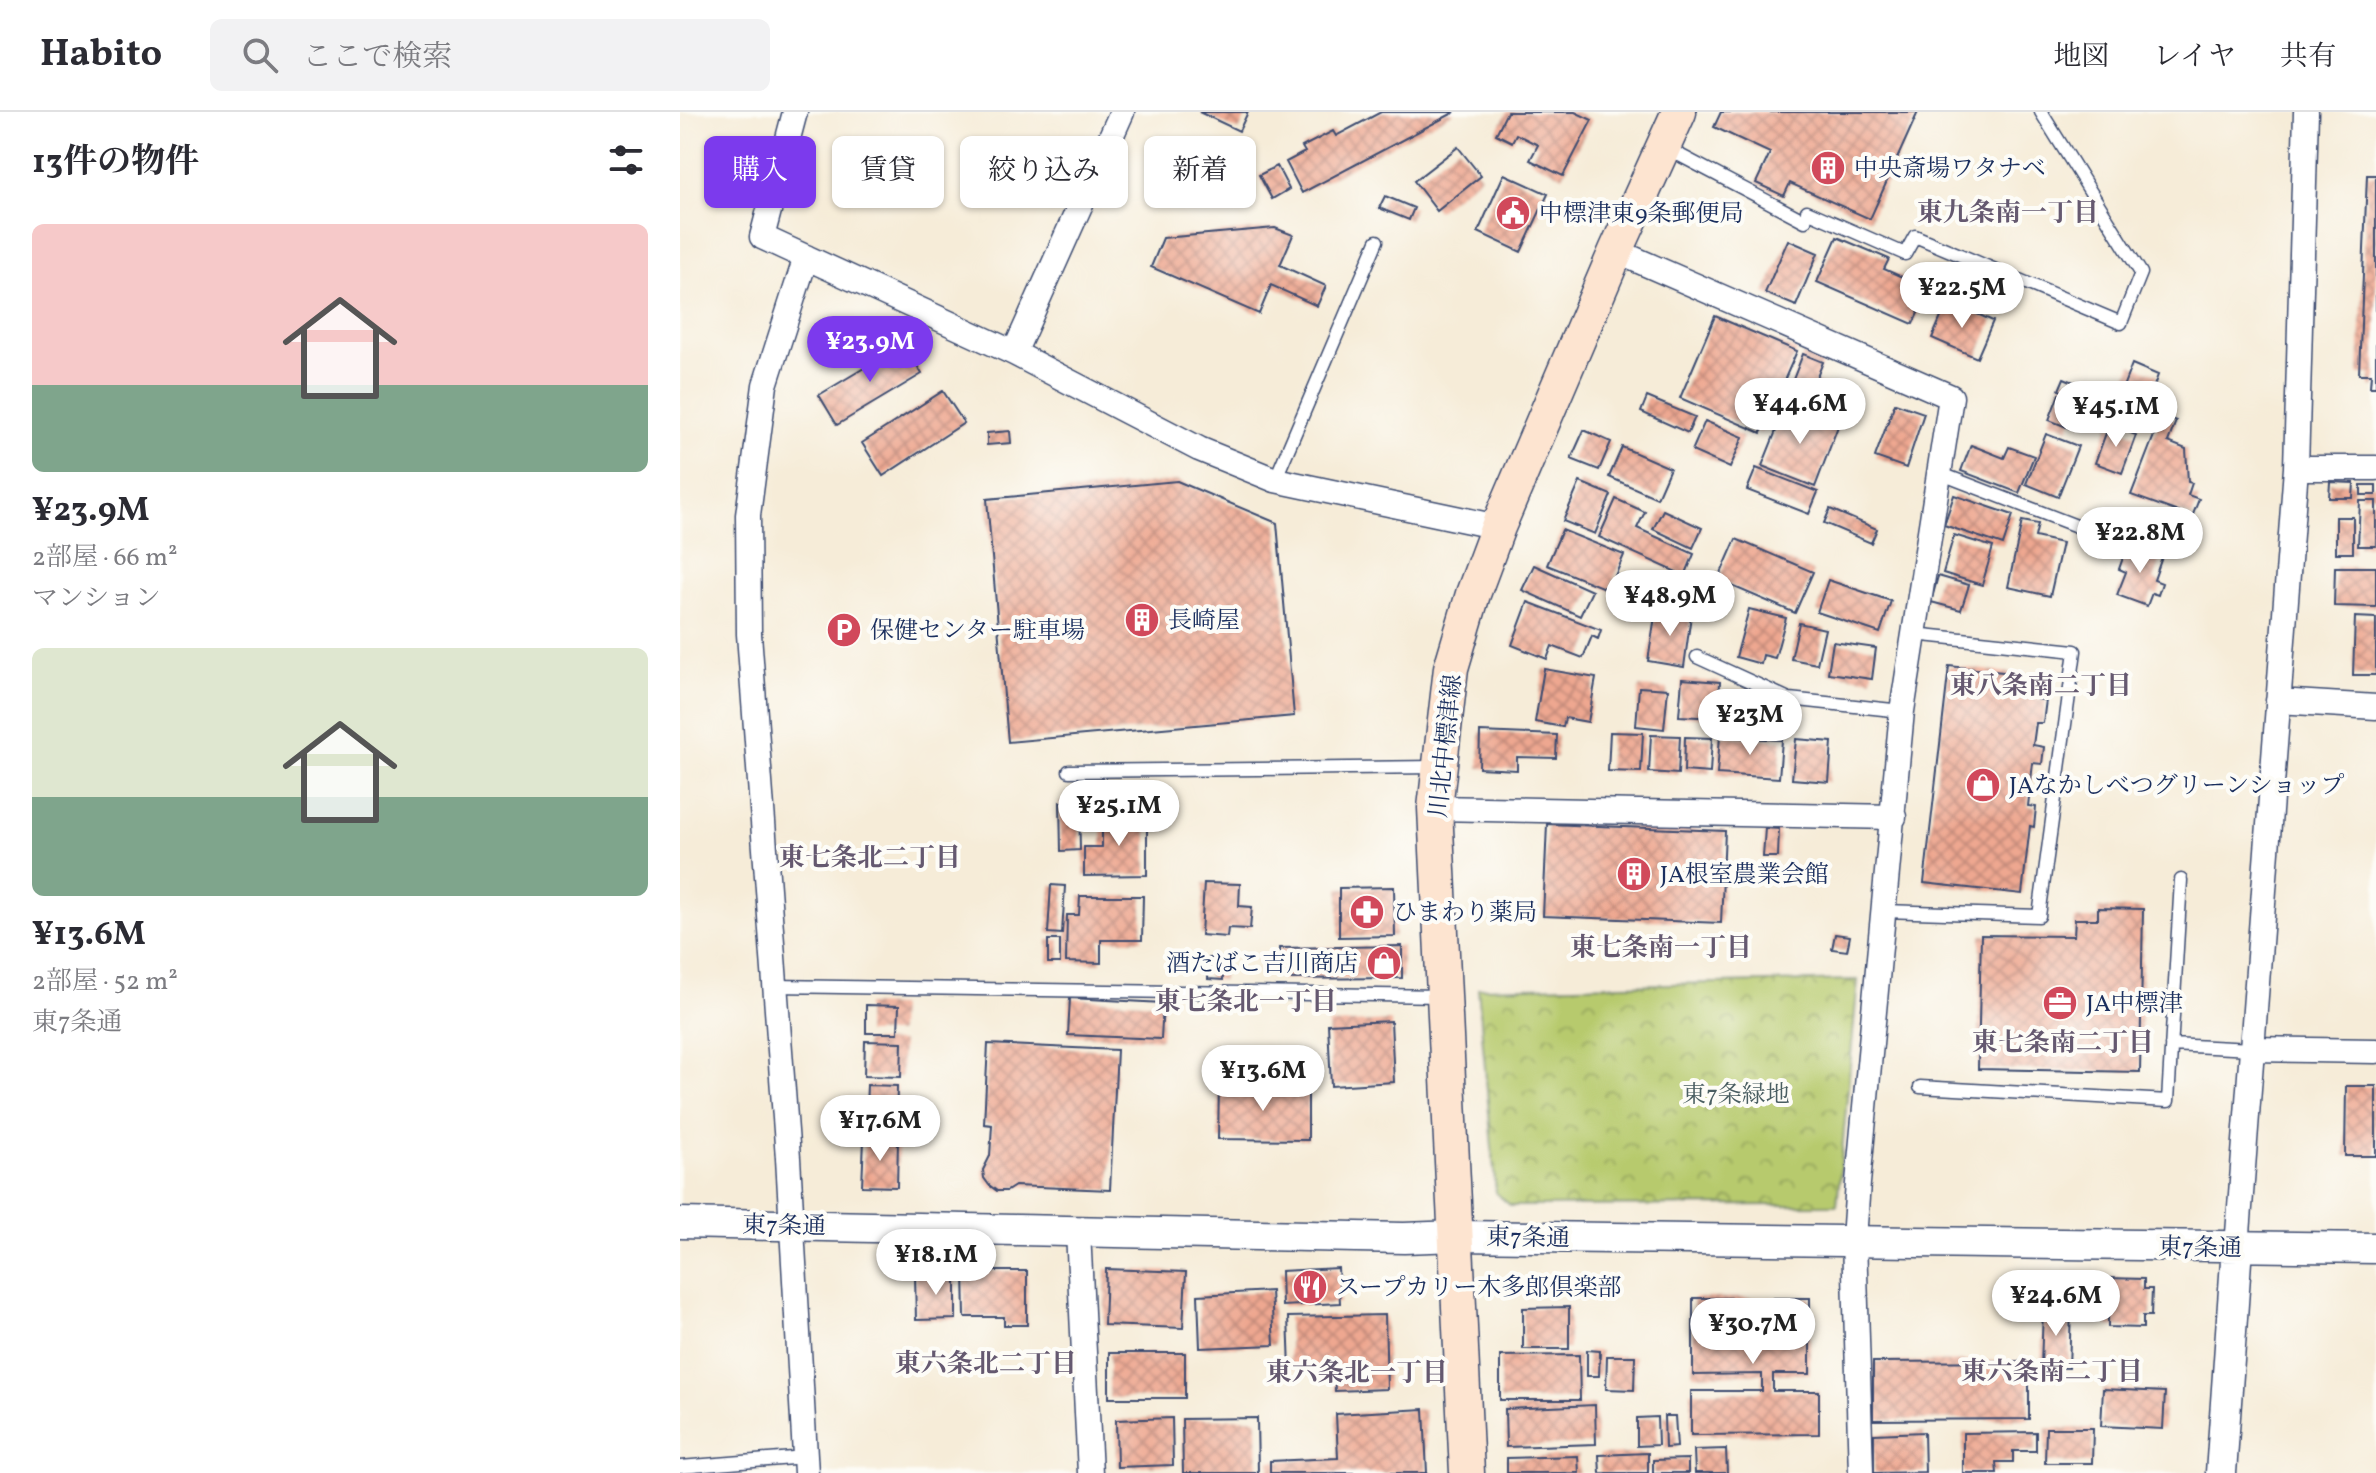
<!DOCTYPE html>
<html lang="ja">
<meta charset="utf-8">
<style>
body{margin:0;font-family:Vollkorn,"Noto Serif JP",serif;background:#f2f2f3;color:#2b2b33;height:100vh;display:flex;flex-direction:column;font-size:30px;white-space:nowrap}
*{box-sizing:border-box;margin:0}
p{font-size:26px;color:#7c7c81}
.icon{flex:none;width:44px;height:44px;fill:none;stroke:currentColor;stroke-width:2;stroke-linecap:round;stroke-linejoin:round}
.map{position:relative;flex:1;overflow:hidden}
.sheet{display:flex;flex-direction:column;background:#fff;width:680px}
.sheet>*{flex:none}
.top-card{position:absolute;left:24px;top:24px;width:760px;height:72px;display:flex;gap:16px}
.price{position:absolute;translate:-50% -68px;padding:0 18px;border-radius:28px;background:#fff;color:#222;font-size:26px;line-height:52px;filter:drop-shadow(0 2px 4px #0008)}
.price::after{content:'';position:absolute;left:50%;top:48px;width:24px;height:18px;margin-left:-12px;background:inherit;clip-path:polygon(0 0,100% 0,50% 100%)}
.price.current{background:#7c3aed;color:#fff}
ul{padding:0;list-style:none}
li{display:grid;align-content:center;gap:16px;height:424px;padding:0 32px}
li span{display:grid;place-items:center;height:248px;border-radius:12px;color:#555}
li>.icon{margin-inline-start:auto}
span .icon{width:144px;height:144px;fill:#fffc;stroke-width:1}
li b{font-size:34px}
h2{display:flex;justify-content:space-between;align-items:center;height:96px;padding:0 32px;font-size:34px}
.pill{padding:0 28px;border-radius:12px;background:#fff;box-shadow:0 2px 6px #0004;font-size:28px;line-height:72px}
.pill.current{background:#7c3aed;color:#fff}
header{display:flex;align-items:center;gap:48px;box-sizing:border-box;height:112px;padding:0 40px;background:#fff;border-bottom:2px solid #e1e1e2}
header strong{font-size:38px}
nav{display:flex;gap:44px;margin-inline-start:auto;font-size:28px}
.search{width:560px;height:72px;background:#f2f2f3;display:flex;align-items:center;gap:20px;box-sizing:border-box;padding:0 28px;border-radius:12px;color:#7c7c81;font-size:30px}
main{display:flex;flex:1;min-height:0}
.map>svg:first-child{display:block}
</style>
<header>
<strong>Habito</strong>
<div class="search"><svg class="icon" aria-label="search" viewBox="0 0 24 24"><circle cx="10" cy="10" r="6"/><path d="M15 15l6 6"/></svg>ここで検索</div>
<nav><a>地図</a><a>レイヤ</a><a>共有</a></nav>
</header>
<main>
<section class="sheet">
<h2>13件の物件<svg class="icon" aria-label="filters" viewBox="0 0 24 24"><path d="M4 7h16M4 17h16"/><circle cx="9" cy="7" r="2"/><circle cx="15" cy="17" r="2"/></svg></h2>
<ul>
<li><span style="background:linear-gradient(#f6c9c9 65%,#7fa58c 0)"><svg class="icon" aria-label="home" viewBox="0 0 24 24"><path d="M3 11l9-7 9 7M6 9v11h12V9"/></svg></span><div><b>¥23.9M</b><p>2部屋 · 66 m²</p><p>マンション</p></div></li>
<li><span style="background:linear-gradient(#dfe7d0 60%,#7fa58c 0)"><svg class="icon" aria-label="home" viewBox="0 0 24 24"><path d="M3 11l9-7 9 7M6 9v11h12V9"/></svg></span><div><b>¥13.6M</b><p>2部屋 · 52 m²</p><p>東7条通</p></div></li>
</ul>
</section>
<div class="map">
<svg width="1696" height="1361" viewBox="0 0 1696 1361">
<defs>
<pattern id="park-crowns" width="20" height="18" patternUnits="userSpaceOnUse" patternTransform="scale(2)"><rect width="20" height="18" fill="#b7ca6d"/><path d="M2 6a3 3 0 1 1 6 0M12 15a3 3 0 1 1 6 0" fill="none" stroke="#94a45d"/></pattern>
<pattern id="building-cross-hatch" width="8" height="8" patternUnits="userSpaceOnUse" patternTransform="scale(2)"><rect width="8" height="8" fill="#eea790"/><path d="M0 0l8 8M0 8l8-8" fill="none" stroke="#c08879"/></pattern>
</defs>
<rect width="100%" height="100%" fill="#fdfcf7"/>
<filter id="ink" filterUnits="userSpaceOnUse"><feTurbulence type="fractalNoise" baseFrequency=".0125" numOctaves="2"/><feDisplacementMap in="SourceGraphic" scale="16" xChannelSelector="R" yChannelSelector="G"/><feConvolveMatrix kernelMatrix="1 2 1 2 8 2 1 2 1" color-interpolation-filters="sRGB"/></filter>
<filter id="wash" filterUnits="userSpaceOnUse"><feTurbulence type="fractalNoise" baseFrequency=".006" numOctaves="4" result="noise"/><feDisplacementMap in="SourceGraphic" scale="32" xChannelSelector="R" yChannelSelector="G"/><feGaussianBlur stdDeviation="1.8" result="paint"/><feColorMatrix in="noise" values="0 0 0 0 0 0 0 0 0 0 0 0 0 0 0 0 0 1.4 0 .05"/><feComposite in="paint" operator="in"/></filter>
<g filter="url(#wash)">
<rect width="100%" height="100%" fill="#f6ecd8"/>
<path fill="url(#park-crowns)" stroke="#697c66" stroke-width="2" d="M1178 868 1157 1093 831 1094 816 1081 798 876Z"/>
<g id="blocks">
<path fill="url(#building-cross-hatch)" d="M519 0H568L559 19Z
M701 0H775L622 81 606 50 625 40 622 35 653 19 656 24Z
M827 0H895L912 8 883 64 850 48 858 33 836 22 832 30 816 22Z
M1041 0H1238L1190 107 1110 71 1104 84 1076 71 1090 41 1034 15Z
M778 35 801 64 757 99 734 69Z
M597 54 609 77 592 87 579 63Z
M824 62 868 82 841 140 798 120Z
M1687 63H1696V275H1690L1691 262H1679Z
M705 84 734 96 729 108 699 96Z
M595 116 613 123 600 153 646 174 637 194 591 173 579 202 471 155 483 126Z
M1157 125 1209 147 1204 157 1249 177 1233 212 1137 170Z
M1108 128 1138 141 1116 194 1085 181Z
M1268 189 1313 209 1297 246 1252 226Z
M1035 204 1117 239 1081 321 1000 286Z
M224 232 242 262 157 313 139 283Z
M1123 242 1143 250 1135 270 1143 273 1137 288 1129 285 1127 290 1107 283Z
M1452 252 1478 263 1461 309 1434 298Z
M1384 266 1413 278 1408 290 1379 278Z
M1148 276 1169 286 1167 290 1177 295 1170 311 1139 297Z
M263 279 284 311 203 364 182 331Z
M1379 282 1399 290 1389 316 1369 308Z
M967 285 1015 305 1008 321 961 300Z
M1215 291 1244 301 1226 356 1195 345Z
M1106 294 1158 314 1135 375 1082 354Z
M1482 303 1496 309 1488 330 1506 337 1508 370 1512 371 1508 383 1519 387 1512 405 1451 383Z
M1025 309 1063 325 1050 356 1012 339Z
M1429 313 1456 323 1442 361 1415 351Z
M904 318 931 330 919 358 891 347Z
M330 319 331 331 307 333V321Z
M1366 322 1398 334 1378 385 1346 372Z
M1291 333 1324 346 1329 335 1354 344 1339 381 1281 359Z
M942 335 990 356 977 386 929 365Z
M1076 356 1138 380 1129 402 1067 378Z
M497 369 597 411 614 604 328 630 307 387Z
M900 370 931 383 915 422 883 409Z
M1650 370 1674 371 1673 386H1649Z
M1681 373H1696V383H1681Z
M1274 383 1333 403 1323 433 1264 413Z
M936 387 965 400 957 416 1014 442 1005 464 919 425Z
M1680 389H1696V434H1678Z
M1150 397 1197 417 1191 431 1144 411Z
M983 398 1022 416 1013 436 973 417Z
M1656 405H1673V441H1656Z
M1342 409 1358 412 1355 425 1382 431 1370 484 1328 475Z
M882 418 944 443 929 478 867 453Z
M1274 423 1313 435 1302 473 1263 461Z
M1056 427 1133 460 1115 501 1038 468Z
M1448 432 1482 445 1474 468 1482 471 1478 483 1472 481 1467 494 1437 483 1446 460 1439 457Z
M854 453 912 479 900 504 842 478Z
M1655 455H1696V495L1654 494Z
M1258 464 1289 473 1281 498 1251 490Z
M1148 468 1211 489 1200 521 1137 500Z
M848 490 921 518 918 527 912 524 903 546 872 534 867 547 832 533Z
M1069 497 1106 506 1095 546 1083 543 1081 552 1056 545Z
M976 498 1011 503 1004 555 968 549Z
M1675 505 1696 506V563H1673Z
M1119 511 1145 517 1137 552 1111 547Z
M1153 530 1196 536 1192 567 1148 561Z
M1269 554 1358 564 1356 587 1366 588 1363 611H1356L1353 633 1364 635 1362 652 1353 651 1348 694 1356 695 1354 715 1350 714 1342 782 1244 771Z
M864 557 916 566 908 610 885 606 883 615 855 610Z
M1002 567 1040 570 1038 606 999 604Z
M959 575 988 577 984 617 956 614Z
M1074 590 1090 592 1087 620 1071 618Z
M800 620 877 623 876 646 837 645V658L799 656Z
M930 620 963 621 961 660 928 659Z
M971 623 1000 624 998 662 969 660Z
M1040 624 1102 628 1099 666 1037 662Z
M1005 625 1032 626 1030 661 1004 659Z
M1116 627 1152 630 1149 670 1112 667Z
M399 689 400 738 381 739 380 690Z
M467 703V763L404 764V735H422V704Z
M867 712 1045 719 1041 811 863 804Z
M1085 716 1099 717 1098 745H1083Z
M524 771 560 772 559 794 572 795 570 817 548 816 547 825 521 823Z
M371 773 385 774 382 822 368 821Z
M714 775 715 824 659 825V776Z
M400 784H463L462 828H421V851L386 850 387 803H399Z
M1418 796 1463 797 1460 960 1298 957 1301 823 1394 824 1395 807H1418Z
M1155 822 1170 824 1167 839 1152 837Z
M368 828H380V851H368Z
M722 834V866L600 867 599 836Z
M529 846H542L543 868 528 867Z
M390 886 483 891 481 927 388 923Z
M186 893 219 894 218 921H186Z
M711 909 714 970 651 974 648 912Z
M185 929 222 930 221 965 184 964Z
M308 932 437 938 430 1078 335 1074 327 1079H317L309 1073 304 1066 303 1058 310 1044 312 1013 304 1012Z
M187 973 217 974 216 1021H185Z
M539 974 628 975V1028L538 1027Z
M1666 974H1696V1044H1665Z
M184 1028H218L217 1075 182 1074Z
M658 1156 660 1191 602 1194 601 1159Z
M426 1157 506 1160 503 1216 424 1213Z
M284 1159H347V1213H324V1205H285Z
M235 1162H276V1207L236 1208Z
M1428 1166 1464 1167V1177H1472L1471 1204H1463V1216L1428 1215Z
M591 1179 594 1233 520 1236 518 1183Z
M1013 1186H1130V1262H1093V1279H1139V1322L1011 1323V1279H1082V1262L1013 1263Z
M889 1195V1237H843V1196Z
M1363 1197 1391 1198 1389 1256 1361 1255Z
M705 1203 707 1277 655 1279 654 1256 610 1257 608 1205Z
M907 1238 920 1239 919 1264H907Z
M429 1241H505V1286H429Z
M899 1243 900 1288H820V1244Z
M927 1244H955L954 1278 926 1277Z
M1349 1249V1307L1193 1308V1250Z
M1423 1277 1485 1280 1483 1317 1421 1314Z
M915 1293 916 1332 826 1335 825 1297Z
M744 1297 747 1361H590V1349L658 1346 656 1302Z
M984 1304H995L997 1335 985 1336Z
M977 1305 978 1333 957 1334V1306Z
M492 1306 493 1353 437 1355 436 1308Z
M577 1306 578 1361H503L502 1307Z
M1366 1316H1413L1412 1351H1365Z
M1244 1320 1245 1360 1194 1361V1322Z
M1356 1320V1339H1333V1350H1316L1317 1361H1283V1321Z
M1046 1337 1047 1361H1015L1014 1338Z
M968 1341V1361H920L919 1343Z
M898 1344 899 1361H827V1346Z
M1008 1347V1361H973V1348Z"/>
</g>
</g>
<g filter="url(#ink)">
<use href="#blocks" fill-opacity="0" stroke="#3c4b70" stroke-width="2"/>
<g fill="none" stroke-linecap="round" stroke-linejoin="round">
<g stroke="#3c4b70" stroke-width="15">
<path id="service" d="M986 36 1125 109 1127 99 1225 142 1235 124 1441 211 1461 161 1361 0
M1259 361 1425 425
M595 368 697 129
M1017 545 1109 587 1222 599
M389 659 757 655
M1204 799 1359 804 1395 539 1234 522
M94 874 763 884
M1491 933 1572 937
M1240 975 1488 989 1501 768
M0 1355 125 1345"/>
</g>
<g stroke="#3c4b70" stroke-width="27">
<path id="minor" d="M115 0 82 125 334 241 519 337 595 368 818 415
M936 139 1271 285 1222 599 1178 1071 1174 1127 1181 1361
M334 241 442 0
M1616 356H1696
M1598 589 1696 595
M755 696 1214 705
M1572 937 1696 939
M398 1120 410 1361
M1557 1135 1616 356 1626 0
M126 1361 108 1046 69 522 68 403 85 273 126 145"/>
</g>
<g stroke="#3c4b70" stroke-width="33">
<path id="tertiary" d="M0 1111 724 1126 777 1124 1696 1136
M1541 1361 1557 1135"/>
</g>
<g stroke="#3c4b70" stroke-width="37">
<path id="secondary" d="M787 1361 755 696 771 556 793 482 818 415 936 139 999 0"/>
</g>
<use href="#service" stroke="#fff" stroke-width="12"/>
<use href="#minor" stroke="#fff" stroke-width="24"/>
<use href="#tertiary" stroke="#fff" stroke-width="30"/>
<use href="#secondary" stroke="#fde4d0" stroke-width="34"/>
</g>
</g>
<defs>
<g id="building-disc" transform="scale(1.8)"><circle r="9.5" fill="#d1495b" stroke="#fdfcf7"/><path d="M-4-6H4V6H1V3H-1V6H-4ZM-2.5-4.3h1.7v1.8h-1.7ZM.8-4.3h1.7v1.8H.8ZM-2.5-1h1.7V.8h-1.7ZM.8-1h1.7V.8H.8Z" fill="#fff"/></g>
<g id="civic-disc" transform="scale(1.8)"><circle r="9.5" fill="#d1495b" stroke="#fdfcf7"/><path d="M-.6-6.5H3V-4.5H.6V-3L4-1V1h2V6H-6V1h2V-1L-.6-3ZM-1.2 2.5V6h2.4V2.5Z" fill="#fff"/></g>
<g id="parking-disc" transform="scale(1.8)"><circle r="9.5" fill="#d1495b" stroke="#fdfcf7"/><path d="M-3.5-5.5H1a3.5 3.5 0 0 1 0 7H-1V5.5H-3.5ZM-1-3.4V-.6H.8a1.4 1.4 0 0 0 0-2.8Z" fill="#fff"/></g>
<g id="shop-disc" transform="scale(1.8)"><circle r="9.5" fill="#d1495b" stroke="#fdfcf7"/><path d="M-5-2.5h2.3a2.7 3.5 0 0 1 5.4 0H5L5.5 6h-11ZM-1.5-2.5h3a1.5 2.3 0 0 0-3 0Z" fill="#fff"/></g>
<g id="pharmacy-disc" transform="scale(1.8)"><circle r="9.5" fill="#d1495b" stroke="#fdfcf7"/><path d="M-2-6h4v4h4v4h-4v4h-4v-4h-4v-4h4Z" fill="#fff"/></g>
<g id="office-disc" transform="scale(1.8)"><circle r="9.5" fill="#d1495b" stroke="#fdfcf7"/><path d="M-6-3h4V-5.5h4V-3h4V5H-6ZM-1-4.5V-3h2v-1.5ZM-6 0V1H6V0Z" fill="#fff"/></g>
<g id="restaurant-disc" transform="scale(1.8)"><circle r="9.5" fill="#d1495b" stroke="#fdfcf7"/><path d="M-5-6h1v4h1v-4h1v4h1v-4h1v5L-1.5 .5V6h-2V.5L-5-1ZM5-6V6H3V1.5H1.5Q1.5-4 5-6Z" fill="#fff"/></g>
</defs>
<g fill-rule="evenodd">
<use href="#building-disc" x="1148" y="56"/>
<use href="#civic-disc" x="833" y="101"/>
<use href="#building-disc" x="462" y="508"/>
<use href="#parking-disc" x="164" y="518"/>
<use href="#shop-disc" x="1303" y="673"/>
<use href="#building-disc" x="954" y="762"/>
<use href="#pharmacy-disc" x="687" y="800"/>
<use href="#shop-disc" x="704" y="851"/>
<use href="#office-disc" x="1380" y="891"/>
<use href="#restaurant-disc" x="630" y="1175"/>
</g>
<g text-anchor="middle" stroke-width="8" stroke-linejoin="round" paint-order="stroke">
<g font-size="24" fill="#1b2f5e" stroke="#fdfcf7" text-anchor="start">
<text x="1174" y="64">中央斎場ワタナベ</text>
<text x="859" y="109">中標津東9条郵便局</text>
<text x="488" y="516">長崎屋</text>
<text x="190" y="526">保健センター駐車場</text>
<text x="1329" y="681">JAなかしべつグリーンショップ</text>
<text x="980" y="770">JA根室農業会館</text>
<text x="713" y="808">ひまわり薬局</text>
<text x="678" y="859" text-anchor="end">酒たばこ吉川商店</text>
<text x="1406" y="899">JA中標津</text>
<text x="656" y="1183">スープカリー木多郎倶楽部</text>
</g>
<g font-size="24" fill="#1b2f5e" stroke="#fdfcf7">
<text transform="translate(765 634) rotate(-84)" y="8">川北中標津線</text>
<text transform="translate(104 1113) rotate(1)" y="8">東7条通</text>
<text transform="translate(848 1125) rotate(1)" y="8">東7条通</text>
<text transform="translate(1520 1135) rotate(1)" y="8">東7条通</text>
</g>
<g font-size="24" fill="#4a5e62" stroke="#fdfcf7">
<text x="1056" y="990">東7条緑地</text>
</g>
<g font-size="26" font-weight="bold" fill="#655970" stroke="#fdfcf7">
<text x="1328" y="109">東九条南一丁目</text>
<text x="1361" y="582">東八条南二丁目</text>
<text x="190" y="754">東七条北二丁目</text>
<text x="981" y="844">東七条南一丁目</text>
<text x="566" y="898">東七条北一丁目</text>
<text x="1383" y="939">東七条南二丁目</text>
<text x="306" y="1260">東六条北二丁目</text>
<text x="1372" y="1268">東六条南二丁目</text>
<text x="677" y="1269">東六条北一丁目</text>
</g>
</g>
</svg>
<b class="price" style="left:1282px;top:218px">¥22.5M</b>
<b class="price current" style="left:190px;top:272px">¥23.9M</b>
<b class="price" style="left:1120px;top:334px">¥44.6M</b>
<b class="price" style="left:1436px;top:337px">¥45.1M</b>
<b class="price" style="left:1460px;top:463px">¥22.8M</b>
<b class="price" style="left:990px;top:526px">¥48.9M</b>
<b class="price" style="left:1070px;top:645px">¥23M</b>
<b class="price" style="left:439px;top:736px">¥25.1M</b>
<b class="price" style="left:583px;top:1001px">¥13.6M</b>
<b class="price" style="left:200px;top:1051px">¥17.6M</b>
<b class="price" style="left:256px;top:1185px">¥18.1M</b>
<b class="price" style="left:1376px;top:1226px">¥24.6M</b>
<b class="price" style="left:1073px;top:1254px">¥30.7M</b>
<div class="top-card">
<a class="pill current">購入</a>
<a class="pill">賃貸</a>
<a class="pill">絞り込み</a>
<a class="pill">新着</a>
</div>
</div>
</main>
